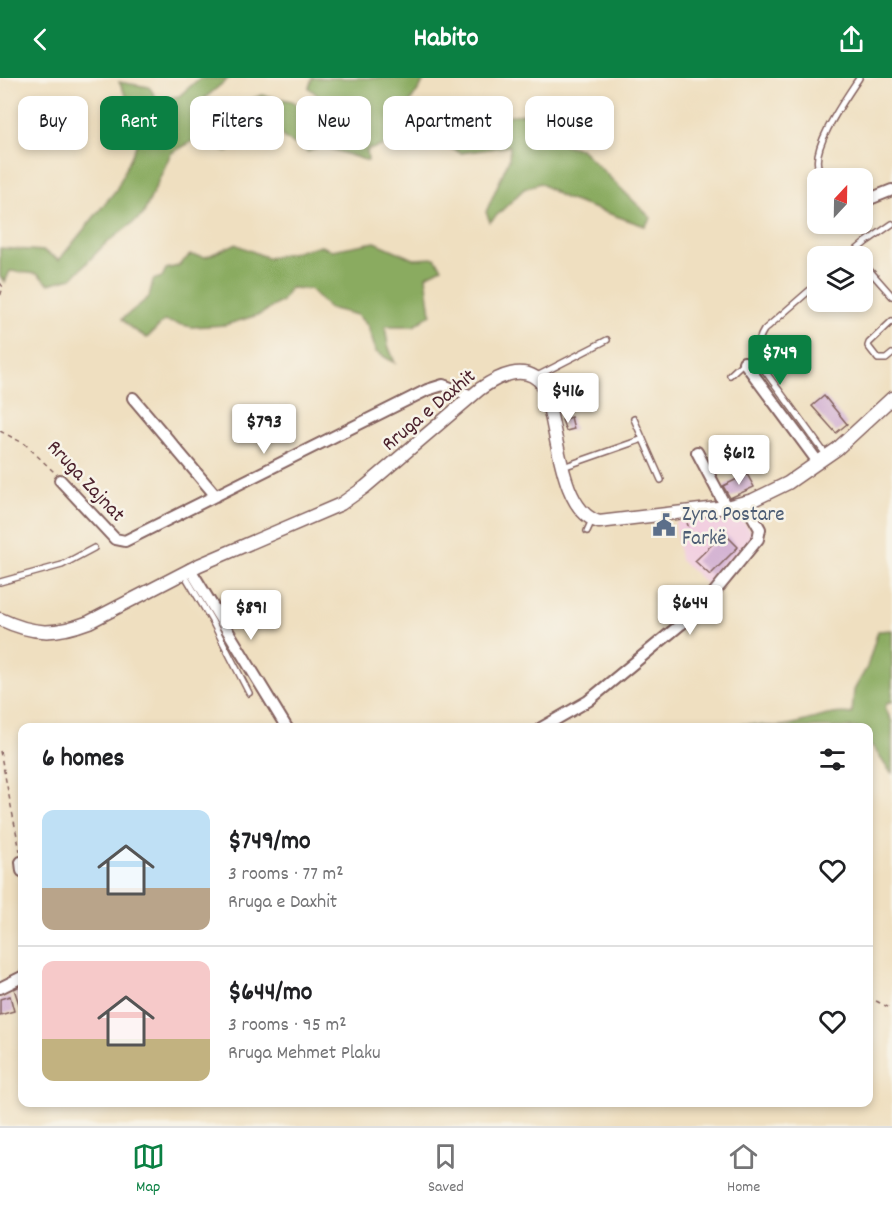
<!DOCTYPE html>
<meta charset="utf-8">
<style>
body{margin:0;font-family:Dekko,sans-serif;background:#f6f6f6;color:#202124;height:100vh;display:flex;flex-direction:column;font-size:22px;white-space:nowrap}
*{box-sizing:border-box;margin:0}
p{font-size:20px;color:#757577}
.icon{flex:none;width:33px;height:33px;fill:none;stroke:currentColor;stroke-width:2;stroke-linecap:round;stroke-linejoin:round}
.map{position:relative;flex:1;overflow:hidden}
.drawer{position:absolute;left:18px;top:645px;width:855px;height:384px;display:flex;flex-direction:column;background:#fff;border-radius:12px;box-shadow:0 3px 9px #0003}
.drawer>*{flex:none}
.guide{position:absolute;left:18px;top:18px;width:856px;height:54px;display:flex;gap:12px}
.needle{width:39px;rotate:22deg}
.tools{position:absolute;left:807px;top:90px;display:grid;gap:12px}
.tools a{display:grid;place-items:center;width:66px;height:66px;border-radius:12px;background:#fff;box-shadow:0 3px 9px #0003;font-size:30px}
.price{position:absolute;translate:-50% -51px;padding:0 14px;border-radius:6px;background:#fff;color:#222;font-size:20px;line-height:39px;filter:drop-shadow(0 2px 3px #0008)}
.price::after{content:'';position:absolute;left:50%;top:36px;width:18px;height:14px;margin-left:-9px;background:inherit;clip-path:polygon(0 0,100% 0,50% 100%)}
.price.active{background:#0b8043;color:#fff}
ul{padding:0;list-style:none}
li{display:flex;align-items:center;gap:18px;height:150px;padding:0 24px}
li+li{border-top:2px solid #e0e0e0}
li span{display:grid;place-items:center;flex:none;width:168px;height:120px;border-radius:12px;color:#555}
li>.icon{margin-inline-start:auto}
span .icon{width:72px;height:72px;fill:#fffc;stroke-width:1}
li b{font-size:26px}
h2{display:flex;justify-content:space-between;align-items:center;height:72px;padding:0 24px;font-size:26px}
.tag{padding:0 21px;border-radius:12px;background:#fff;box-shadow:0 3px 9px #0003;font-size:21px;line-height:54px}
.tag.active{background:#0b8043;color:#fff}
header{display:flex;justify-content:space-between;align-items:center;height:78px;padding:0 24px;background:#0b8043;color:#fff;font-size:27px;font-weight:700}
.dock{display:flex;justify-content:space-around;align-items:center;height:84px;border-top:2px solid #e0e0e0;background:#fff;font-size:16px;color:#757577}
.dock a{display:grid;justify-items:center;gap:3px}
.dock .active{color:#0b8043}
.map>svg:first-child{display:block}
</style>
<header><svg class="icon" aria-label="back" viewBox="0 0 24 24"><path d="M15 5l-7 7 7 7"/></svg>Habito<svg class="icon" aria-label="share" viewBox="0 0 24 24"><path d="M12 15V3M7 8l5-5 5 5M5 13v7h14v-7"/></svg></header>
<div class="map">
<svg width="892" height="1048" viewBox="0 0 892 1048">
<rect width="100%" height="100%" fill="#f7f3e8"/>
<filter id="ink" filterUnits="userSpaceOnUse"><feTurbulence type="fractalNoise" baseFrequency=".0167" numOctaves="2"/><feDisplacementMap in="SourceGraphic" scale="12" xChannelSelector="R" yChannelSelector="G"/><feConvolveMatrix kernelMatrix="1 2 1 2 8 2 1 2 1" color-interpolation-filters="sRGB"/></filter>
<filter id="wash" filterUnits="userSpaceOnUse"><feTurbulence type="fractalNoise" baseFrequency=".008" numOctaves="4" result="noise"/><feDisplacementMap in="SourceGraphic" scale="24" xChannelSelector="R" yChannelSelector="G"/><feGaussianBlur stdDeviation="1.35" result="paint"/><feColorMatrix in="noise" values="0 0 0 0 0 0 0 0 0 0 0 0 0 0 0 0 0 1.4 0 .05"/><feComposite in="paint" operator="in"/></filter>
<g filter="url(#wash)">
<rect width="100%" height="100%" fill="#efdfc0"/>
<path fill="#f2cfe0" d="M738 437 755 458 709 508 680 482 675 444Z"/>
<path fill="#8aab60" stroke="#6a6546" stroke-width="1.5" d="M200 0H229L205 20 220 33 262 17 292 23 312 36 329 27 309 10 312 0H426L407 29 396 35 416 46 434 36 474 40 526 36 547 42 557 65 581 71 651 140 645 148 564 120 540 105 524 111 490 144 486 134 509 81 510 68 461 75 429 61 407 70 390 66 367 72 368 83 322 68 308 74 284 60 273 47 260 45 228 74 195 62 171 75 143 137 103 168 72 200 49 206 37 196 10 193 5 204 0 199V170L44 173 59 182 116 112 141 57 136 38 119 4 149 9 158 22 179 18Z
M375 164 414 181 435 180 442 190 426 198 431 236 414 248H385L388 267 395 285 376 274 368 248 357 237 329 230 310 211 290 210 282 223 261 236 225 247 192 249 164 243 147 260 131 250 122 241 149 219 153 202 162 199 166 191 178 188 190 177 206 179 235 166 268 180 321 168 332 172Z
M892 552V624H888L885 630 892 644V695C882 686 879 674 869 665L868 650 730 649C746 642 765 650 782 648 805 646 828 632 852 636L854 612 867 589 878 553Z"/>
<g id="blocks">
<path fill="#d1afd1" d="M824 318 847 346 836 355 812 328Z
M571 339 574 351 566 353 562 342Z
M747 396 754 409 730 420 723 408Z
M724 455 738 469 710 497 695 483Z
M22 907V932H21L14 911Z
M10 918 14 933 0 937V921Z"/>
</g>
</g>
<g filter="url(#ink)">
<use href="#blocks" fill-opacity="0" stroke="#84625f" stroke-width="1.5"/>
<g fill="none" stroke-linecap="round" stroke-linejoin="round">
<g stroke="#84625f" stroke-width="8">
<path id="service" d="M830 100C826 98 821 94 819 91 809 71 848 17 859 0
M849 178 866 164 892 146
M862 184 892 218
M818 205 764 252C755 266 756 279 765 293L827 378
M892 243 869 265 868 268 878 281H886L892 276
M730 297 744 284
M535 299 607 262
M634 341 661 402
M563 389 643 361
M587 453 592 442
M184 496 212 543 249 615
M0 504 62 487 94 470"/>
</g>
<g stroke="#84625f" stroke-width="14">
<path id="minor" d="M862 124 892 112
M744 284 818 384
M133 320 216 418
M697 374 726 429
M60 402 115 461 125 463 427 312 443 307 472 318
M190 491 287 650
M541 650 588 623 703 528 758 461 760 451 745 425
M21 784 22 793
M0 910 22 899"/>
</g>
<g stroke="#84625f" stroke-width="15">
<path id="tertiary" d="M0 541C34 557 55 557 89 544L199 487 341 426 365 409 480 311C497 299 525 284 542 306 558 341 557 432 599 444L726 429 753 422 788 405 837 371 892 320"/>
</g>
<path stroke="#84625f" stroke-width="1.5" stroke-dasharray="4.5 4.5" stroke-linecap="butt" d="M0 205 3 209 0 219
M0 353 25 366 54 394
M687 445 695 464
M0 673 20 773
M868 919 892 931"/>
<use href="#service" stroke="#fff" stroke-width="5"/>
<use href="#minor" stroke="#fff" stroke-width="10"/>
<use href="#tertiary" stroke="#fff" stroke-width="12"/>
</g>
</g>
<defs>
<g id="civic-bare" transform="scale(1.8)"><path d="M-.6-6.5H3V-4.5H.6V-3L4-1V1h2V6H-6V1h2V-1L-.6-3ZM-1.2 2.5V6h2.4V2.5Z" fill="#5c6f8a" stroke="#f7f3e8" stroke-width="2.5" paint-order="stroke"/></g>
</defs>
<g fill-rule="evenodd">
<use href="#civic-bare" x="664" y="447"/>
</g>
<g text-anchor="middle" stroke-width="5" stroke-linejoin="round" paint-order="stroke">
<g font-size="21" fill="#4a1f2b" stroke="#f7f3e8">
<text transform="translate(428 331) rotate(-40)" y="7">Rruga e Daxhit</text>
<text transform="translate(87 402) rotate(47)" y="7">Rruga Zajnat</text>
</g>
<g font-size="21" fill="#4e5e75" stroke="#f7f3e8" text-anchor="start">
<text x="682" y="442">Zyra Postare<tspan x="682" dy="24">Farkë</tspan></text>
</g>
</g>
</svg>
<div class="tools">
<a><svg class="needle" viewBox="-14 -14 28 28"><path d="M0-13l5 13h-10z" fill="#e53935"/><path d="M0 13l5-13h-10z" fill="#757577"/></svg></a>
<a><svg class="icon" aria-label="layers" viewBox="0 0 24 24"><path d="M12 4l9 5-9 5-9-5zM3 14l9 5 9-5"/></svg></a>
</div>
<b class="price active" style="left:780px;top:308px">$749</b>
<b class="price" style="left:568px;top:346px">$416</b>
<b class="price" style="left:264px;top:377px">$793</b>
<b class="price" style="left:739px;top:408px">$612</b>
<b class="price" style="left:690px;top:558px">$644</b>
<b class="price" style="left:251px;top:563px">$891</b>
<div class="guide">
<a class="tag">Buy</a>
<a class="tag active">Rent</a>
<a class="tag">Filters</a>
<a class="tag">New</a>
<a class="tag">Apartment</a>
<a class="tag">House</a>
</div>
<section class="drawer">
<h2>6 homes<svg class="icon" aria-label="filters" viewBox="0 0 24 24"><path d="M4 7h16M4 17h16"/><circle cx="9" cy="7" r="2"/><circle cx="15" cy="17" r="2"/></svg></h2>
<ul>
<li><span style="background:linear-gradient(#bfe0f5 65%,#b9a48a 0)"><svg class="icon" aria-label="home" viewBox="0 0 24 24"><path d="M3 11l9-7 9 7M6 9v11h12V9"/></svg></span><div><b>$749/mo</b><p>3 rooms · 77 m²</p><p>Rruga e Daxhit</p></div><svg class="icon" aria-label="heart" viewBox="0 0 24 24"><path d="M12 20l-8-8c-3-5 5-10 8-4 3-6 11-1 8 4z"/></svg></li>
<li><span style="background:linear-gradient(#f6c9c9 65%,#c2b280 0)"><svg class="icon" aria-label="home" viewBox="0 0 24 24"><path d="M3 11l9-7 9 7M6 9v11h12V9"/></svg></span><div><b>$644/mo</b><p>3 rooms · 95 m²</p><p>Rruga Mehmet Plaku</p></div><svg class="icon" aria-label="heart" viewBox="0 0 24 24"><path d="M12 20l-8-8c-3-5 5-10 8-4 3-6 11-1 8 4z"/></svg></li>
</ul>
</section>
</div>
<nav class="dock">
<a class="active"><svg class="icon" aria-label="map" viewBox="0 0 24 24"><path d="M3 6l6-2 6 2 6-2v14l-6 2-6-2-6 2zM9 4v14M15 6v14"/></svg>Map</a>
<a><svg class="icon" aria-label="saved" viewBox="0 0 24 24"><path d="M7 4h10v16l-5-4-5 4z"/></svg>Saved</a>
<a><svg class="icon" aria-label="home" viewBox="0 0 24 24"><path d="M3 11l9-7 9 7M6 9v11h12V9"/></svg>Home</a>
</nav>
